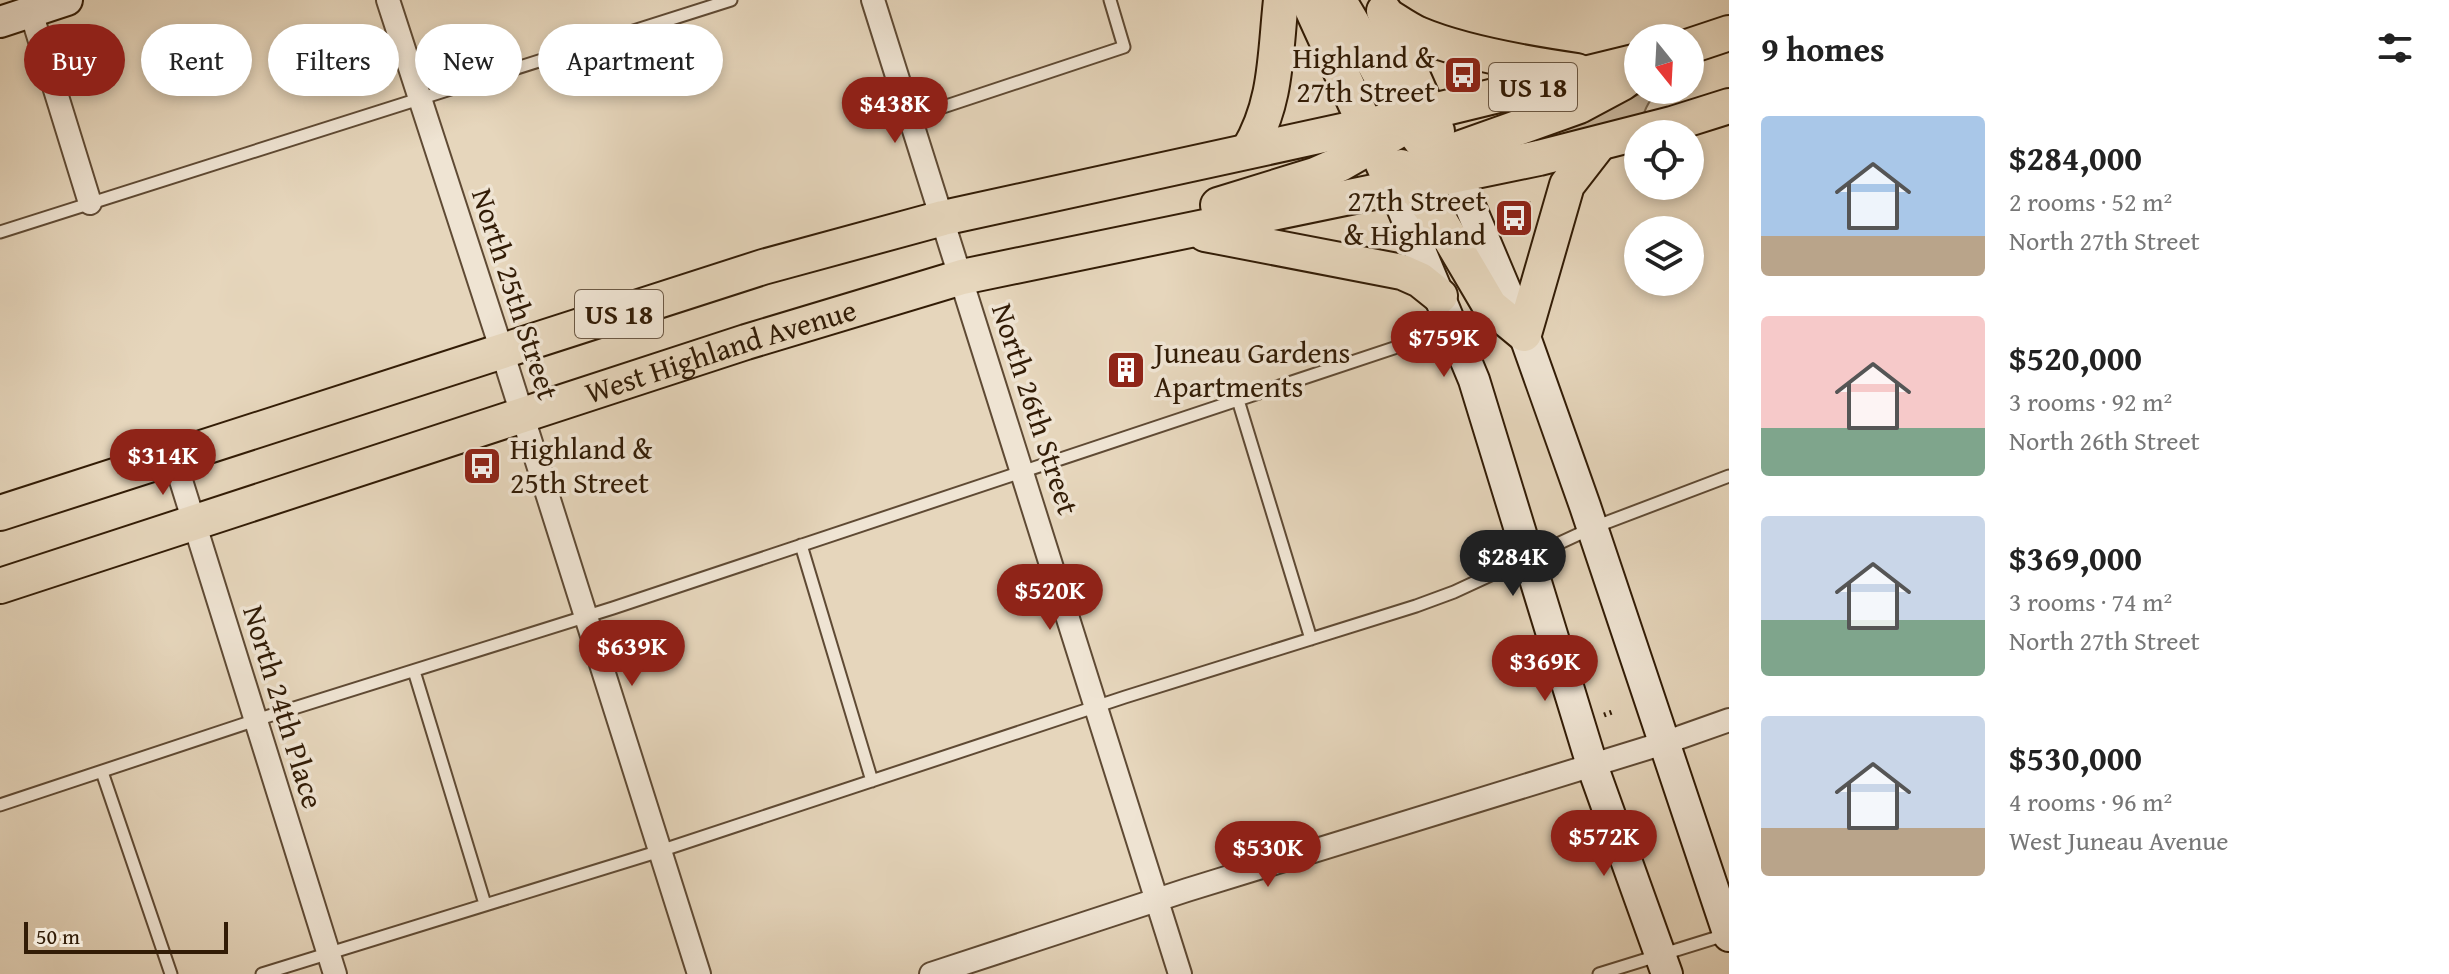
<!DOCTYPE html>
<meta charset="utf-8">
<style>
body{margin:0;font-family:"Gentium Book Plus",serif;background:#f2f2f2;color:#222;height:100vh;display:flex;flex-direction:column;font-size:30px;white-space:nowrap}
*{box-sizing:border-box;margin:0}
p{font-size:26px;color:#767676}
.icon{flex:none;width:44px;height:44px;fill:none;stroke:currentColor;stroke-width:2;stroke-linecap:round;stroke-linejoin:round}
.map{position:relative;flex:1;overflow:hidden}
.sheet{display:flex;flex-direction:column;background:#fff;width:720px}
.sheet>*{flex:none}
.hud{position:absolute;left:24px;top:24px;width:760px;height:72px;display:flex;gap:16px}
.needle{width:52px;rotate:162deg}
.fabs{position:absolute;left:1624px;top:24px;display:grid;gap:16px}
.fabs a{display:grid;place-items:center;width:80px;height:80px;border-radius:50%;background:#fff;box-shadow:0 4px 12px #0003;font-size:40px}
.scale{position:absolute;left:24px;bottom:20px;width:204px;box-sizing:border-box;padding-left:8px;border:4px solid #321c06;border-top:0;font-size:22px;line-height:28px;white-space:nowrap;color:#321c06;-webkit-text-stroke:6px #efe4d3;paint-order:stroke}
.price{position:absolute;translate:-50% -68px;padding:0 18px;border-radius:28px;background:#8f2418;color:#fff;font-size:26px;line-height:52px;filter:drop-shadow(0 2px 4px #0008)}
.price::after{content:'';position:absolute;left:50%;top:48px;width:24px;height:18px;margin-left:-12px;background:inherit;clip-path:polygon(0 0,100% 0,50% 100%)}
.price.active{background:#222;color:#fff}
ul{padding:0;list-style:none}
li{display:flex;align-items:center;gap:24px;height:200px;padding:0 32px}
li span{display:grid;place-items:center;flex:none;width:224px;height:160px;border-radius:8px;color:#555}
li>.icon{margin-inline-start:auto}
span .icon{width:96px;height:96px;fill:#fffc;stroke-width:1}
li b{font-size:34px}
h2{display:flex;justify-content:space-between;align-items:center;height:96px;padding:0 32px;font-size:34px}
.tag{padding:0 28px;border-radius:36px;background:#fff;box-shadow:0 4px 12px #0003;font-size:28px;line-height:72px}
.tag.active{background:#8f2418;color:#fff}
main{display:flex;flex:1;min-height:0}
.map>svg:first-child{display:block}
</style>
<main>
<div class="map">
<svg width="1729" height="974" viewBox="0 0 1729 974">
<rect width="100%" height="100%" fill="#e6d6bc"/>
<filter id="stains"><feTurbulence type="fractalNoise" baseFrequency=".0025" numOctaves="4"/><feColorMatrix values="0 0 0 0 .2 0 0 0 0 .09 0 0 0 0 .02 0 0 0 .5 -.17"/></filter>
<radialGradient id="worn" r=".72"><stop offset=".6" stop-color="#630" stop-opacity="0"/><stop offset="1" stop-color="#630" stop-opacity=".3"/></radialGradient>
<path fill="#c7b69d" stroke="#7c6952" stroke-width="2" d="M1649 90H1664C1652 95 1647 104 1643 116L1508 149Z"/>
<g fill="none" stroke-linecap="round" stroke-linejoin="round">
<g stroke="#5f4a34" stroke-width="15">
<path id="lane" d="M910 118 1124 47 1110 0
M0 232 731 0
M1238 400 1311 639
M801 545 872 781
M414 671 485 904
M102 772 171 974
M0 805 256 720 613 608 1451 329
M262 974 660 851 1125 697 1416 606 1454 592 1592 528 1729 476
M1599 974 1728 934"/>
</g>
<g stroke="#5f4a34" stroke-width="26">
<path id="street" d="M388 0 502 351 699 974
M873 0 1180 974
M31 12 90 203
M174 458 335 974
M931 974 1187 890 1664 743 1729 720"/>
</g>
<g stroke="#321c06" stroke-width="34">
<path id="secondary" d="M0 22 67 0
M1457 175 1524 334 1585 506 1729 936
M1394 188 1474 380 1592 765 1667 974"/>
</g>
<g stroke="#321c06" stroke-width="38">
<g id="primary">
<path d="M1308 0 1394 188 1447 153 1579 106 1622 83 1638 71"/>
<path d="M1338 0C1372 50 1404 139 1454 173"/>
<path d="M1384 11 1437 131"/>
<path d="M1386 15C1396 21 1407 29 1418 34 1463 53 1528 64 1577 71"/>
<path d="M1690 46 1729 33"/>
<path d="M1248 151C1277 103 1275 55 1281 0"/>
<path d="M1401 167 1440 221 1490 306 1524 334 1567 185 1598 145"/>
<path d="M1218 205 1315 175 1340 164 1394 133"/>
<path d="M1205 234 1402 272 1420 280 1440 296"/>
<path d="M0 513 763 267 943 218 1429 112 1638 61"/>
<path id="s1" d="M0 586 746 342 962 277 1539 158 1672 124 1729 106"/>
</g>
</g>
<path stroke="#321c06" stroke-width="5" stroke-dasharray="2 4" stroke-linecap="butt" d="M1297 100 1320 99
M1505 208 1534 203
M1604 715 1615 711"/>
<use href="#lane" stroke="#efe4d3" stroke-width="11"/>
<use href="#street" stroke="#efe4d3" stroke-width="22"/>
<use href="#secondary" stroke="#efe4d3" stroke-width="30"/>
<use href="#primary" stroke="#e6d6bc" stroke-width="34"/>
</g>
<defs>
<g id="bus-square" transform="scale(2)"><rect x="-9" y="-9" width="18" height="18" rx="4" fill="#8f2418" stroke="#efe4d3"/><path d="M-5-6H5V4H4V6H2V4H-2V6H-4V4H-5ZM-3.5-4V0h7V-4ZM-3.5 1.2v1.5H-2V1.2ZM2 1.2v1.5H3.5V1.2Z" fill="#fff"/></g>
<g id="building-square" transform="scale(2)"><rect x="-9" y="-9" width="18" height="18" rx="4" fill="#8f2418" stroke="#efe4d3"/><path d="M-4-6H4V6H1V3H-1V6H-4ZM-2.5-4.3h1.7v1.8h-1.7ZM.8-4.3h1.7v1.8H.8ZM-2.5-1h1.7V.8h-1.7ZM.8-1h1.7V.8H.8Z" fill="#fff"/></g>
</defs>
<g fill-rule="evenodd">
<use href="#bus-square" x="1463" y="75"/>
<use href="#bus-square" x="1514" y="218"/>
<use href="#building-square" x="1126" y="370"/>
<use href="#bus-square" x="482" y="466"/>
</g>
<g text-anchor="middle" stroke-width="7" stroke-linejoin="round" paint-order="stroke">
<g fill="#efe4d3" stroke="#6b5844" stroke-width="2">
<rect x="1489" y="63" width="88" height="48" rx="6"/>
<rect x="575" y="290" width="88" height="48" rx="6"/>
</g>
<g font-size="28" font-weight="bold" fill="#321c06">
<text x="1533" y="97">US 18</text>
<text x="619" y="324">US 18</text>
</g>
<g font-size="30" fill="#321c06" stroke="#efe4d3" text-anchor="end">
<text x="1435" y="68">Highland &amp;<tspan x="1435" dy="34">27th Street</tspan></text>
<text x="1486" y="211">27th Street<tspan x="1486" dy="34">&amp; Highland</tspan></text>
<text x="1154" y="363" text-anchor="start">Juneau Gardens<tspan x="1154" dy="34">Apartments</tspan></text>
<text x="510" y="459" text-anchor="start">Highland &amp;<tspan x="510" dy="34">25th Street</tspan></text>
</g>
<g font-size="30" fill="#321c06" stroke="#efe4d3">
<text transform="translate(515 294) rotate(72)" y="10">North 25th Street</text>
<text dy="10" stroke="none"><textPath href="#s1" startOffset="758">West Highland Avenue</textPath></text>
<text transform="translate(1035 409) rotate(72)" y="10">North 26th Street</text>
<text transform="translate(283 707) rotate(73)" y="10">North 24th Place</text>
</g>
</g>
<rect width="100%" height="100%" filter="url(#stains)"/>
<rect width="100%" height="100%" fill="url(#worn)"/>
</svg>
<div class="fabs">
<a><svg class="needle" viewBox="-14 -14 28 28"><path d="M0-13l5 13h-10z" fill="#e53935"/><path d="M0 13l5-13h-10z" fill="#767676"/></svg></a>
<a><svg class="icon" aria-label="locate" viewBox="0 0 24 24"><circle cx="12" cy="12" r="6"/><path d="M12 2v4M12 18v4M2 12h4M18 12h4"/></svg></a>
<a><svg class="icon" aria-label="layers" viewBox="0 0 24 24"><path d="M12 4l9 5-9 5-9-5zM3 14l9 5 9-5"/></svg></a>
</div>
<div class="scale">50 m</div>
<b class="price" style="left:895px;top:145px">$438K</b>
<b class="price" style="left:1444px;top:379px">$759K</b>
<b class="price" style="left:163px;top:497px">$314K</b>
<b class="price active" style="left:1513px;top:598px">$284K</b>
<b class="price" style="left:1050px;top:632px">$520K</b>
<b class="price" style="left:632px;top:688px">$639K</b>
<b class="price" style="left:1545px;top:703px">$369K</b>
<b class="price" style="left:1604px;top:878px">$572K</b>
<b class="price" style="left:1268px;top:889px">$530K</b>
<div class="hud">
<a class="tag active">Buy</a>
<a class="tag">Rent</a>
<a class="tag">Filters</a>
<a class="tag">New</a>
<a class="tag">Apartment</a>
</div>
</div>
<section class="sheet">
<h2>9 homes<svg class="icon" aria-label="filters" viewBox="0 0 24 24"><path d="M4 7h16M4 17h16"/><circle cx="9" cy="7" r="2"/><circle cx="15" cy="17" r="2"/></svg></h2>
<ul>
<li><span style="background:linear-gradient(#a9c7e8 75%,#b9a48a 0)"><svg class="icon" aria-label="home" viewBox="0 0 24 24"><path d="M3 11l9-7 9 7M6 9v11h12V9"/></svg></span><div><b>$284,000</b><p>2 rooms · 52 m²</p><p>North 27th Street</p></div></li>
<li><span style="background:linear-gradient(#f6c9c9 70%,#7fa58c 0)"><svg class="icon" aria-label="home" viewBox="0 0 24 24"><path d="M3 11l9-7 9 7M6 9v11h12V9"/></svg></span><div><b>$520,000</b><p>3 rooms · 92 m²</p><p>North 26th Street</p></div></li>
<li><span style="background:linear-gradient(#c9d6e8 65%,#7fa58c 0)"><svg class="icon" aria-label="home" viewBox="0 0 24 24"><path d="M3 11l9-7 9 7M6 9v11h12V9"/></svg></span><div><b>$369,000</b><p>3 rooms · 74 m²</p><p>North 27th Street</p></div></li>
<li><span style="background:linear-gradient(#c9d6e8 70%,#b9a48a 0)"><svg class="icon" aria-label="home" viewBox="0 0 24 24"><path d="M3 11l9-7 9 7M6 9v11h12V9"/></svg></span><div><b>$530,000</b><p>4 rooms · 96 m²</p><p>West Juneau Avenue</p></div></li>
</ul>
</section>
</main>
